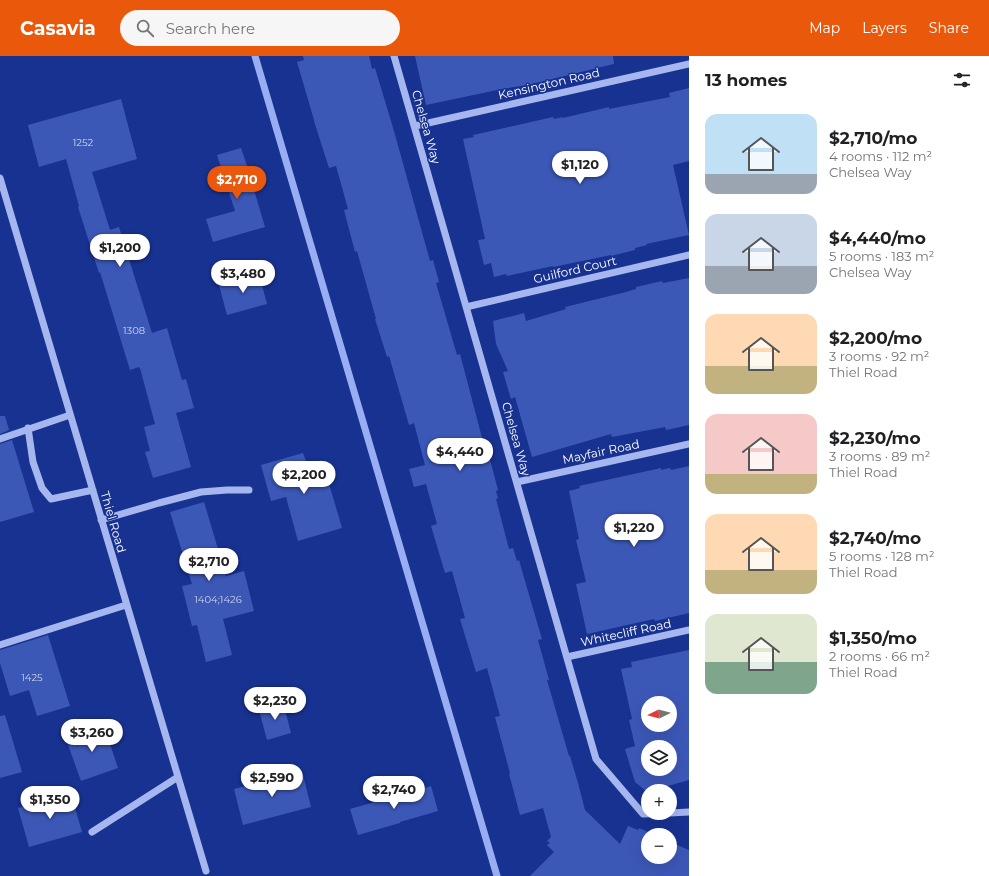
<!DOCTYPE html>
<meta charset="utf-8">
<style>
body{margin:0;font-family:Montserrat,sans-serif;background:#f6f6f6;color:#202124;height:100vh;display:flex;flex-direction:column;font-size:15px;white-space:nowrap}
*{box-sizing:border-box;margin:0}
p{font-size:13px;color:#757577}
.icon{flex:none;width:22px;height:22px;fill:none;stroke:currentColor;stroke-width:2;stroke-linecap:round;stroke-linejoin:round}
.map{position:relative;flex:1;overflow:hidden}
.sheet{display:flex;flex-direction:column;background:#fff;width:300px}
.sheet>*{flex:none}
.needle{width:26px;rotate:264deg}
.buttons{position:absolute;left:641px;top:640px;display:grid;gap:8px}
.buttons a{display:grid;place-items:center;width:36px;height:36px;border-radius:50%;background:#fff;box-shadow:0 4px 16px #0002;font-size:20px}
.price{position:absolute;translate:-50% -34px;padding:0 9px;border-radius:14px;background:#fff;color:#222;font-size:13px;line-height:26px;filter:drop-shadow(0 1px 2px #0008)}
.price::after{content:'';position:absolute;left:50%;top:24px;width:12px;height:9px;margin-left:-6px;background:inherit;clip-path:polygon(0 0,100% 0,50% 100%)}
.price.active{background:#ea580c;color:#fff}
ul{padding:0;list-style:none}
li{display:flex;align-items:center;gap:12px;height:100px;padding:0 16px}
li span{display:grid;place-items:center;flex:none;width:112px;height:80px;border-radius:12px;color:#555}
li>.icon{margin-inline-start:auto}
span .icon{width:48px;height:48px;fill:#fffc;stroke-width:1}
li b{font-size:17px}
h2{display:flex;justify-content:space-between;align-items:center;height:48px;padding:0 16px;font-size:17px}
header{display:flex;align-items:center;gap:24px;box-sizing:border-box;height:56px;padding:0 20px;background:#ea580c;color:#fff}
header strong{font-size:19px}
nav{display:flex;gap:22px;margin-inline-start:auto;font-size:14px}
.search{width:280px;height:36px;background:#f6f6f6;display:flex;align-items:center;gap:10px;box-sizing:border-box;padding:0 14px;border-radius:22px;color:#757577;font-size:15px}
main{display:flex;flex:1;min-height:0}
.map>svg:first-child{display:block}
</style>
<header>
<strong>Casavia</strong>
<div class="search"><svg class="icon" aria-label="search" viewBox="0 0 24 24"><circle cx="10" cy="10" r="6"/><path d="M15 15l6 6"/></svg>Search here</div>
<nav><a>Map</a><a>Layers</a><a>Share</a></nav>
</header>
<main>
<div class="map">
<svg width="689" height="820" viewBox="0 0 689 820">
<rect width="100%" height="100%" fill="#183291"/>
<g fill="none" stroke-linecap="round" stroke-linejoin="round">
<path stroke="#99aef2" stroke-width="7" d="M255 0 497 820"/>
</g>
<path fill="#3c58b7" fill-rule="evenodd" d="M303 0H369L372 13 375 12 394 75 430 205 433 204 439 226 436 227 457 299 460 298 486 397 488 396 498 434 496 435 498 442 496 443 509 493 513 492 517 505 519 504 534 556 542 583 538 584 549 624H547L569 700H570L578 727 585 754 620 788 628 770 638 774 639 772 655 779H648V801H670V786L689 794V820H530L554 796 547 789 550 787 547 785 551 781 543 752 520 759 509 718 510 717 495 661 500 660 487 612 476 616 460 563 465 562 452 515 445 517 431 470 437 468 426 428 414 431 409 413 425 409 414 367 409 369 389 300 387 301 375 263H376L357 195 355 196 344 154 348 153 336 110 329 112 314 65V64L297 6 304 4Z
M415 0H613L614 8 527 29 502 33 426 49Z
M689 32V105L673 109 689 179 646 188 647 189 635 192V194L611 200V199L553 211V210L507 220 506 218 494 221 491 207 484 209 478 184 485 183 463 83 474 81 473 79 553 61 554 63 563 61V62L609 51V53L670 41 669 37Z
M121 43 137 103 92 116 110 174 119 171 152 277 167 272 182 324 186 323 194 352 176 357 191 411 153 422 145 396 150 395 144 371 155 368 140 312V313L139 311 130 314 100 216 99 217 78 151 79 150 66 103 39 111 28 69Z
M241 92 255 133 254 134 265 171 213 186 206 163 235 155 217 99Z
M259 218 267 248 227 259 219 229Z
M689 222V369L666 374 665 371 612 381 611 378 532 401 515 341 511 343 503 316 508 315 496 288 493 265 524 257 526 265 566 253 565 251 626 236 636 233V231L662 225 663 227Z
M0 360H5L9 374 0 378Z
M12 384 34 456 0 466V388Z
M303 397 307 408 322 404 342 472 298 485 286 441 271 445 261 409Z
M689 410V557L655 565 654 563 587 578 576 528 586 526 576 484 579 483 569 435 580 432 579 430 661 412V414L670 412 671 414Z
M204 446 226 520 244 515 254 555 223 563 232 599 206 606 197 569 192 570 182 530 192 528 170 456Z
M48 579 70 650 37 660 29 634 10 640 0 607V594Z
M689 594V724L647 736 635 726 625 693 635 690 629 664 632 663 621 613 632 611 631 606ZM648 647H670V669H648ZM648 691H670V713H648Z
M283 646 291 677 267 684 259 654Z
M5 659 22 716 0 722V660Z
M104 670 118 712 81 725 66 683Z
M302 715 311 751 243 769 234 733Z
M431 730 438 755 400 766V767L358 779 350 753Z
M71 738 82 776 29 791 18 752Z"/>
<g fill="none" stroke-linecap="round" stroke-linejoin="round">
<path stroke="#a6b7ef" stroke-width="7" d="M394 0 596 703 643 758 667 757
M415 70 689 8
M0 122 206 815
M466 251 689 199
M28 372 33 406 42 432 51 443 93 434
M0 383 70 359
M517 426 689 388
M101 464 159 447 201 436 227 434H249
M0 589 126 549
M567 601 689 574
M670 757 689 756
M92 776 178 721"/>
</g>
<g text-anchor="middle" stroke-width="3" stroke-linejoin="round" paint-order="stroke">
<g font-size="10" fill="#ced5ed">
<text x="83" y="90">1252</text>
<text x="134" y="278">1308</text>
<text x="218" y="547">1404;1426</text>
<text x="32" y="625">1425</text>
</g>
<g font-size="12" fill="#fff" stroke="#183291">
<text transform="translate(549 28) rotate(-13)" y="4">Kensington Road</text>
<text transform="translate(426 71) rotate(74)" y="4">Chelsea Way</text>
<text transform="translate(575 214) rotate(-13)" y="4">Guilford Court</text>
<text transform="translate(516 383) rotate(74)" y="4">Chelsea Way</text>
<text transform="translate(601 396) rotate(-12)" y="4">Mayfair Road</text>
<text transform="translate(113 466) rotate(74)" y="4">Thiel Road</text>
<text transform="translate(626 577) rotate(-12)" y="4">Whitecliff Road</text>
</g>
</g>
</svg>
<div class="buttons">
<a><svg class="needle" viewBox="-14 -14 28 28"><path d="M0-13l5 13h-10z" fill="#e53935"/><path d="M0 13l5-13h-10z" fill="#757577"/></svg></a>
<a><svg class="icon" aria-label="layers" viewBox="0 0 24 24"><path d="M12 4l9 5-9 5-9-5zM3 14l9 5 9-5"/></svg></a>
<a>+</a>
<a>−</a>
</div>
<b class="price" style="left:580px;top:129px">$1,120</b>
<b class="price active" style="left:237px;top:144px">$2,710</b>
<b class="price" style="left:120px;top:212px">$1,200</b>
<b class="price" style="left:243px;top:238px">$3,480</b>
<b class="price" style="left:460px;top:416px">$4,440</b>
<b class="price" style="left:304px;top:439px">$2,200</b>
<b class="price" style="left:634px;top:492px">$1,220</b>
<b class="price" style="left:209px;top:526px">$2,710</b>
<b class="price" style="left:275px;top:665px">$2,230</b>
<b class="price" style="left:92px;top:697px">$3,260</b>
<b class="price" style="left:272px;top:742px">$2,590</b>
<b class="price" style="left:394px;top:754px">$2,740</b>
<b class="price" style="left:50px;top:764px">$1,350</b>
</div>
<section class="sheet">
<h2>13 homes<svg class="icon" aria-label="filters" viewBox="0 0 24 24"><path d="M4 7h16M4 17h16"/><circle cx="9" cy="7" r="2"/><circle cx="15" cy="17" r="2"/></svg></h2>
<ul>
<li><span style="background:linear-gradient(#bfe0f5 75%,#9aa5b1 0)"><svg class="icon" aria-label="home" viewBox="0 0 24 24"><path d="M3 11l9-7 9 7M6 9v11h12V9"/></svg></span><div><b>$2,710/mo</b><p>4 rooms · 112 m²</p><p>Chelsea Way</p></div></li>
<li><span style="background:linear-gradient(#c9d6e8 65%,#9aa5b1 0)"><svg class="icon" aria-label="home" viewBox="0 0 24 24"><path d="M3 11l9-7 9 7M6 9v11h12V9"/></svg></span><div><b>$4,440/mo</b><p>5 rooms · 183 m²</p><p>Chelsea Way</p></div></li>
<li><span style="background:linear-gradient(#ffd9b3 65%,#c2b280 0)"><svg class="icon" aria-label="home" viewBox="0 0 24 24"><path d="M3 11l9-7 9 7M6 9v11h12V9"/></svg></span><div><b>$2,200/mo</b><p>3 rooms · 92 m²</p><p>Thiel Road</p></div></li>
<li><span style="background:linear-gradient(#f6c9c9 75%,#c2b280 0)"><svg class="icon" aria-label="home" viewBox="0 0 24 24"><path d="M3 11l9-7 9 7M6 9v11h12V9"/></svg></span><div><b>$2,230/mo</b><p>3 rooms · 89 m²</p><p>Thiel Road</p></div></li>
<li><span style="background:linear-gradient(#ffd9b3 70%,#c2b280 0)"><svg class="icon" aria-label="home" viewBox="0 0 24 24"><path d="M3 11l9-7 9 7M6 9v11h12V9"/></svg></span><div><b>$2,740/mo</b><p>5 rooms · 128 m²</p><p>Thiel Road</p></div></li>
<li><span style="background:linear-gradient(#dfe7d0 60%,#7fa58c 0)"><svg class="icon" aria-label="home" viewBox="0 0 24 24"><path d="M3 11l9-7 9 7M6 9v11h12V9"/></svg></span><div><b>$1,350/mo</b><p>2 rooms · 66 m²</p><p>Thiel Road</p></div></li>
</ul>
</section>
</main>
